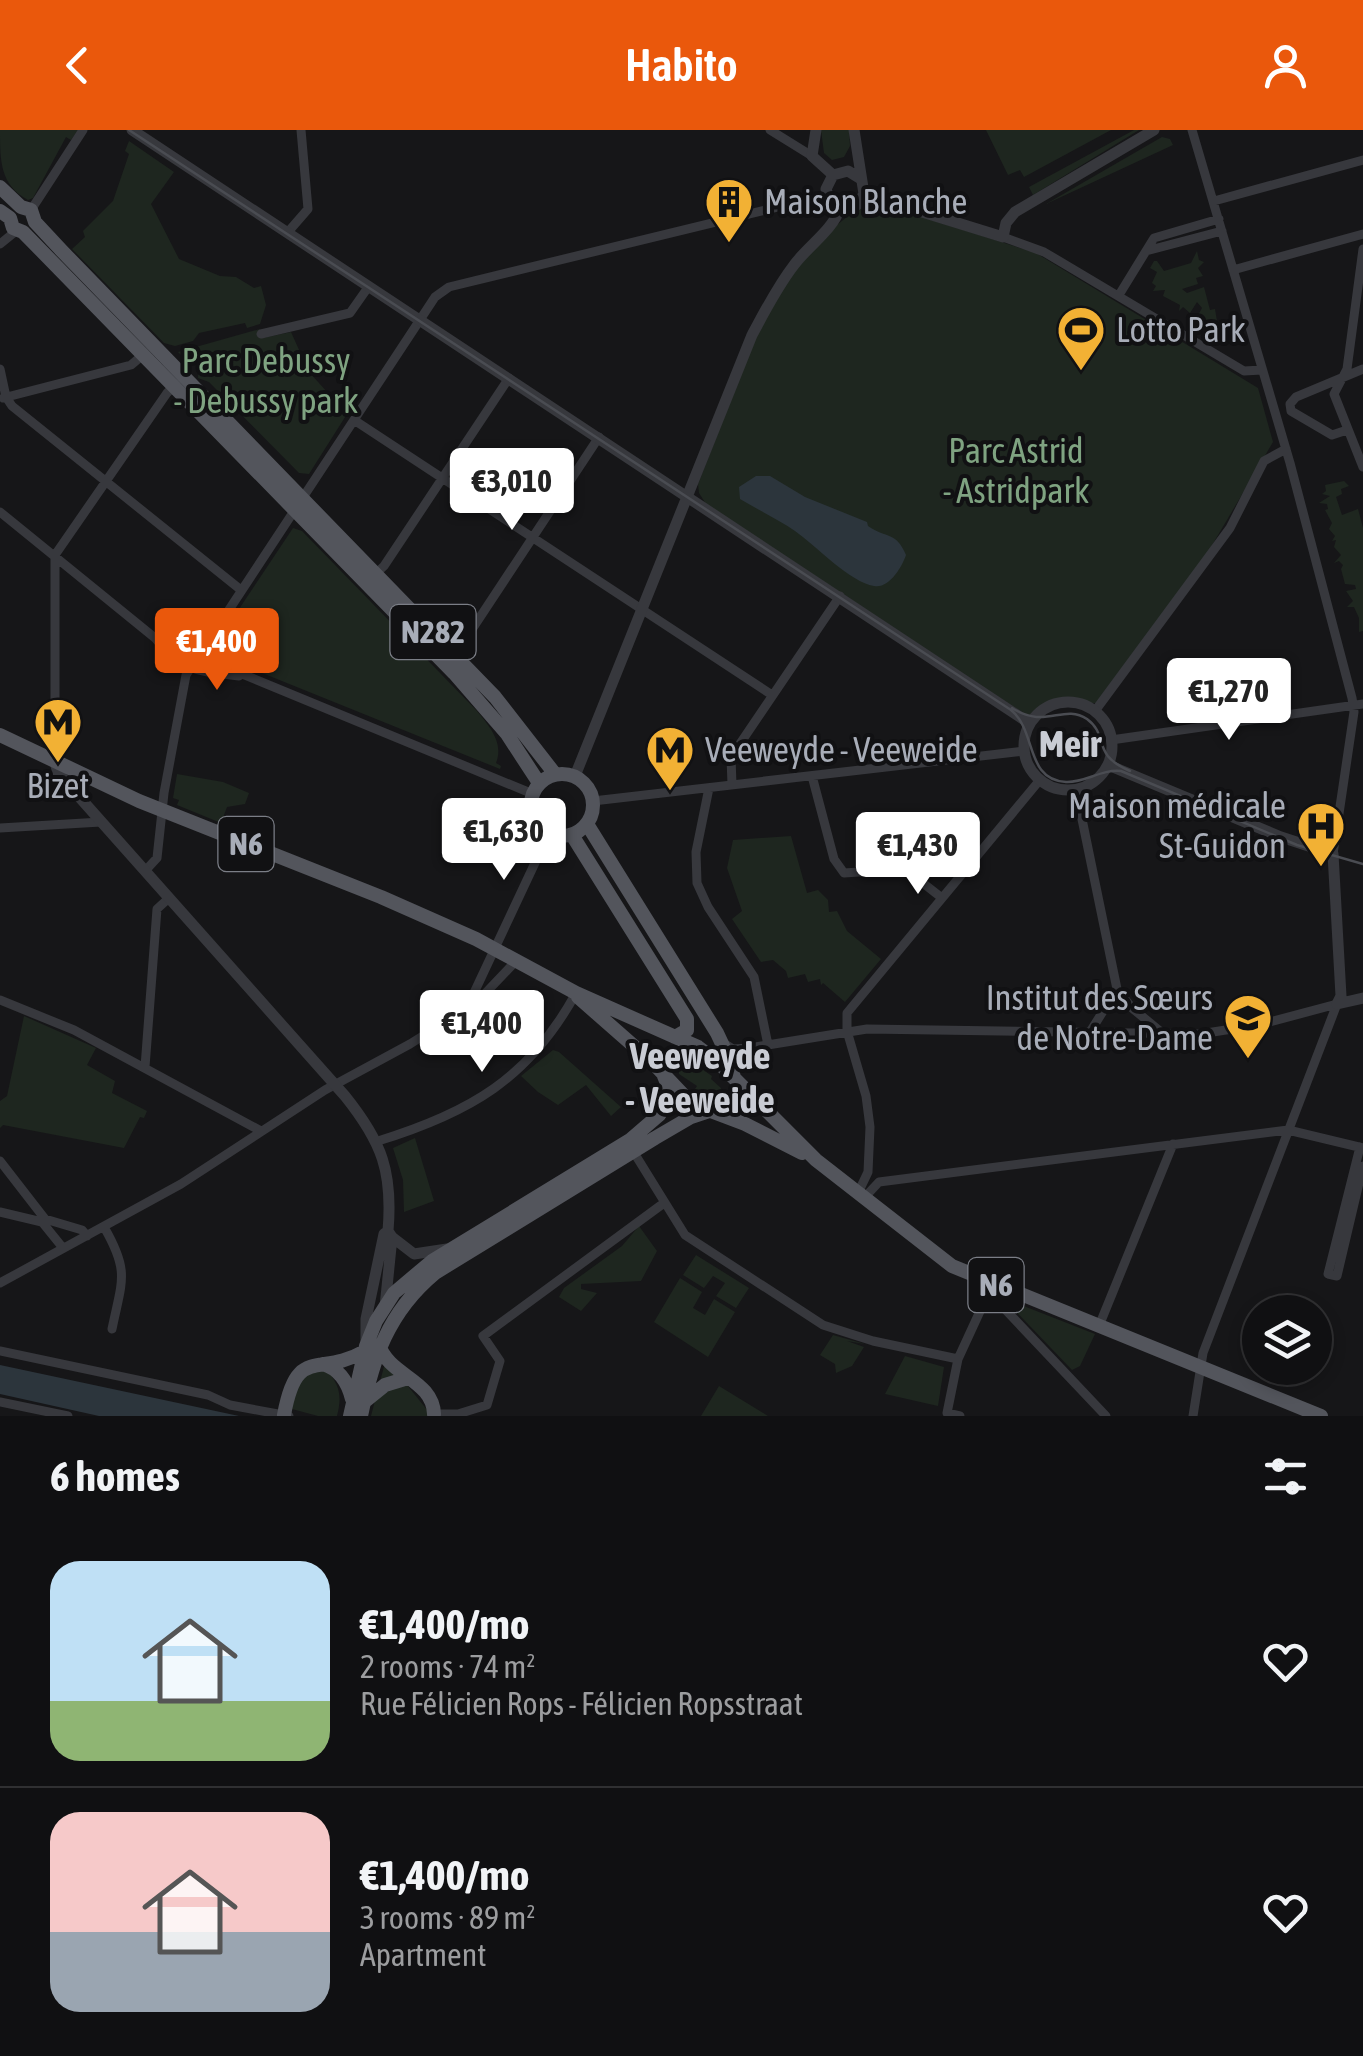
<!DOCTYPE html>
<meta charset="utf-8">
<style>
body{margin:0;font-family:"Asap Condensed",sans-serif;background:#1e1e20;color:#f1f3f6;height:100vh;display:flex;flex-direction:column;font-size:38px;white-space:nowrap}
*{box-sizing:border-box;margin:0}
p{font-size:32px;color:#9c9d9f}
.icon{flex:none;width:55px;height:55px;fill:none;stroke:currentColor;stroke-width:2;stroke-linecap:round;stroke-linejoin:round}
.map{position:relative;height:1286px;overflow:hidden}
.side{display:flex;flex-direction:column;background:#101012;flex:1}
.side>*{flex:none}
.tools{position:absolute;left:1242px;top:1165px;display:grid;gap:20px}
.tools a{display:grid;place-items:center;width:90px;height:90px;border-radius:50%;background:#101012;box-shadow:0 5px 15px #0003,0 0 0 2px #303032;font-size:50px}
.price{position:absolute;translate:-50% -85px;padding:0 22px;border-radius:10px;background:#fff;color:#222;font-size:32px;line-height:65px;filter:drop-shadow(0 2px 5px #0008)}
.price::after{content:'';position:absolute;left:50%;top:60px;width:30px;height:22px;margin-left:-15px;background:inherit;clip-path:polygon(0 0,100% 0,50% 100%)}
.price.current{background:#ea580c;color:#fff}
ul{padding:0;list-style:none}
li{display:flex;align-items:center;gap:30px;height:250px;padding:0 50px}
li+li{border-top:2px solid #303032}
li span{display:grid;place-items:center;flex:none;width:280px;height:200px;border-radius:30px;color:#555}
li>.icon{margin-inline-start:auto}
span .icon{width:120px;height:120px;fill:#fffc;stroke-width:1}
li b{font-size:42px}
h2{display:flex;justify-content:space-between;align-items:center;height:120px;padding:0 50px;font-size:42px}
header{display:flex;justify-content:space-between;align-items:center;height:130px;padding:0 50px;background:#ea580c;color:#fff;font-size:45px;font-weight:600}
.map>svg:first-child{display:block}
</style>
<header><svg class="icon" aria-label="back" viewBox="0 0 24 24"><path d="M15 5l-7 7 7 7"/></svg>Habito<svg class="icon" aria-label="person" viewBox="0 0 24 24"><circle cx="12" cy="8" r="4"/><path d="M4 21q1-7 8-7t8 7"/></svg></header>
<div class="map">
<svg width="1363" height="1286" viewBox="0 0 1363 1286">
<rect width="100%" height="100%" fill="#161618"/>
<path fill="#1e261f" d="M0 0H78L71 10 66 7 33 68 28 70C0 55 0 31 0 0Z
M821 0H849L850 16 844 27 832 30 824 23Z
M986 0H1111L1024 47 1020 40 1008 45Z
M1134 0H1139L1033 65 1029 57Z
M1162 7 1170 9 1173 15 1046 74Z
M129 11 174 42 151 74 179 129 220 146 236 147 254 158 261 156 266 175 260 194 247 198 245 193 199 203 193 211 175 216 164 213 72 119 85 107 83 101 113 71 129 24 125 21Z
M874 72 1036 123 1258 258 1273 312 1208 422 1096 573C1066 573 1059 563 1031 585L1025 584 706 374 699 363 698 354 756 207 789 147 832 99 858 78Z
M1197 121 1199 130 1204 132 1198 138 1203 146 1196 148 1198 154 1182 159 1187 163 1204 157 1210 180 1215 179 1217 191 1223 192 1213 197 1205 194 1203 188 1196 189 1202 178 1197 172 1190 183 1183 177 1179 181 1180 175 1163 166 1165 160 1153 161 1156 156 1152 153 1157 142 1150 138 1154 131H1157L1164 141 1191 133Z
M260 199 263 208 291 202 309 242 347 284 309 344 299 343 209 252 198 248 200 224 192 227 189 233 178 222Z
M1344 351 1349 356 1341 359 1342 364 1336 367 1342 385 1358 379 1363 398V501L1359 502V488L1354 477H1347L1353 471 1346 461 1356 459 1355 455 1345 454 1341 439 1343 435 1339 431 1334 433 1341 425 1334 417 1336 410 1332 411 1335 406 1329 399 1332 393 1325 380 1328 379 1327 374 1319 373 1330 366 1322 364 1326 361 1325 355Z
M293 398 302 401 477 581C490 597 504 613 496 633L501 636 500 639 215 524 213 518Z
M177 644 223 652 249 663 245 674 227 677 221 693 177 675 179 670 173 668Z
M791 706 807 763 818 760 828 770 829 782 837 781 847 801 881 829 845 872 823 853 821 855 820 849 808 852 805 844 788 848 786 841 773 830 761 832 732 789 742 781 727 738 733 710Z
M24 886 96 918 87 935 115 951 112 963 147 981 144 988 140 987 124 1018 3 995 0 998V971L7 966Z
M553 920 559 922 621 977 611 986 586 955 558 975 538 962 521 946Z
M684 931H690L712 946 711 949 721 958 720 966 711 969 695 959 697 956 679 944V936Z
M415 1008 434 1071 404 1082 403 1050 393 1018Z
M639 1096 657 1121 641 1151 581 1154V1159L597 1163 581 1181 559 1167 564 1158 622 1116Z
M696 1125 749 1158 736 1178 716 1166 725 1153 713 1146 704 1158 683 1145Z
M680 1148 702 1162 693 1178 705 1185 714 1169 735 1182 708 1227 654 1192Z
M1003 1168 1095 1204 1080 1236 1072 1240Z
M833 1205 865 1214 847 1211 864 1217 852 1236 836 1243 835 1234 820 1225Z
M905 1226 944 1237 938 1276 885 1264Z
M386 1229 432 1286H371Z
M318 1240H327C340 1256 342 1266 337 1286H318L292 1279C293 1253 293 1250 318 1240Z
M719 1256 768 1286H701Z"/>
<path fill="#2c353c" d="M756 346H770L805 367 867 392 868 396C887 409 896 401 906 425 902 437 889 459 874 456 851 453 815 415 795 401 778 389 758 380 740 369L739 357Z
M0 1235 239 1286H99L0 1264Z"/>
<g fill="none" stroke-linecap="round" stroke-linejoin="round">
<path stroke="#37383d" stroke-width="9" d="M770 0 812 26
M1192 0 1290 333 1352 568 1354 582 1333 724
M1214 71 1363 30
M31 80 83 0
M288 102 308 79 301 0
M1003 107 1044 122 1244 241 1262 240
M0 114 16 101
M1363 119 1347 239 1334 264 1363 337
M1146 121 1222 101
M1233 140 1363 104
M1119 165 1154 108 1219 89
M261 204 350 183 369 156
M0 239 6 267 12 276 241 460
M3 268 131 235 144 224
M1291 281 1290 274 1296 267 1363 239
M1291 281 1332 305 1347 300
M354 290 772 565
M0 382 155 508C182 542 198 541 239 546
M372 447 384 436 509 248
M155 508 533 664
M452 524 461 516 599 307
M1095 581 1230 398 1264 331 1286 319
M1111 610 1363 574
M55 632V425L167 263 176 254
M812 646 834 729 844 743 905 739 942 768
M732 655 731 627 840 466
M709 658 696 722 697 753 708 777 754 847 768 915
M1076 660 1117 859 1132 878 1161 902
M593 671 1024 621
M0 698 101 692
M145 741 157 728 164 663 186 545 435 167 449 157 827 65
M0 870 74 900 261 1001
M460 878 473 865 549 703
M1090 902 1117 859
M722 912 733 919 749 918 867 899 1200 904 1258 895 1337 874
M145 937 157 779 169 768
M378 1011C469 983 529 949 576 863
M1360 1017 1328 1144 1337 1146 1363 1036
M633 1021 685 1105 823 1195 873 1211 958 1229
M0 1031 45 1089 82 1100 87 1106
M858 1063 868 1042 870 997 866 966 847 901V883L1039 651
M864 1068 879 1052 1288 1000 1363 1018
M0 1082 42 1092 63 1118
M104 1097C130 1142 122 1150 112 1199
M0 1153 181 1054 325 960 410 914 477 872 516 831
M987 1169 1000 1174 1106 1286
M1099 1196 1173 1014
M0 1221 208 1265 230 1275 289 1286
M0 1272 68 1286
M432 1284H458L487 1275 500 1231 483 1206 664 1073
M960 1286 947 1283 958 1229 993 1153
M1193 1286 1203 1223 1337 874"/>
<path stroke="#37383d" stroke-width="11" d="M132 0 1029 593
M816 0 812 26 833 45
M854 0 864 64 857 75 846 79 830 71 826 59 833 45 848 41 861 49
M864 64 1003 107 1006 93 1015 82 1154 0
M1024 616a44 44 0 1 1 88 0a44 44 0 1 1-88 0Z
M55 632 58 643 345 966C382 1012 393 1042 388 1101L384 1104 366 1189V1211
M1108 635 1281 707 1333 724 1341 866 1337 874 1363 868
M575 646 752 205C765 181 777 157 794 135 808 116 833 100 840 78
M392 1107 414 1124 447 1119
M385 1177 392 1107 388 1101"/>
<path stroke="#53555c" stroke-width="14" d="M0 57 21 77
M21 77 31 80 35 92 62 121 495 567 555 644
M0 81 10 88 13 98 23 102
M23 102 454 543 507 604 539 653
M0 605 139 671 381 767 476 809 576 863 698 917 718 932 816 1030 952 1136 1321 1286
M531 675a31 31 0 1 1 62 0a31 31 0 1 1-62 0Z
M587 694 717 903 731 933 734 948
M572 705 687 889V900L675 907
M578 867 652 932 692 974 745 994 802 1023
M724 986 741 977 744 970 741 958
M379 1215C389 1246 433 1250 434 1284
M323 1234C340 1239 348 1253 352 1269
M364 1272 385 1255 408 1248
M284 1285C297 1214 318 1248 365 1221
M350 1286 366 1216 376 1191 394 1163 432 1131 630 1010 659 985 668 972 669 958 664 946
M361 1286C373 1228 388 1182 435 1143L655 1008 691 987 709 981"/>
<path stroke="#4a4c52" stroke-width="2.5" d="M129 0 1011 580C1037 601 1025 650 1066 652 1085 653 1101 639 1121 641L1297 715 1363 734
M1012 578C1046 600 1063 573 1087 589 1110 606 1090 624 1130 641"/>
</g>
<defs>
<g id="building-pin" transform="scale(2.5)"><path d="M0 17L-7.5 6A9.5 9.5 0 1 1 7.5 6Z" fill="#f2b134" stroke="#111113"/><path d="M-4-6H4V6H1V3H-1V6H-4ZM-2.5-4.3h1.7v1.8h-1.7ZM.8-4.3h1.7v1.8H.8ZM-2.5-1h1.7V.8h-1.7ZM.8-1h1.7V.8H.8Z" fill="#111"/></g>
<g id="stadium-pin" transform="scale(2.5)"><path d="M0 17L-7.5 6A9.5 9.5 0 1 1 7.5 6Z" fill="#f2b134" stroke="#111113"/><path d="M0-5a6.5 5 0 1 0 0 10a6.5 5 0 1 0 0-10ZM-3.5-1.8h7v3.6h-7Z" fill="#111"/></g>
<g id="metro-pin" transform="scale(2.5)"><path d="M0 17L-7.5 6A9.5 9.5 0 1 1 7.5 6Z" fill="#f2b134" stroke="#111113"/><path d="M-5.5 5V-5H-3L0 0L3-5H5.5V5H3V-.5L0 4L-3-.5V5Z" fill="#111"/></g>
<g id="hospital-pin" transform="scale(2.5)"><path d="M0 17L-7.5 6A9.5 9.5 0 1 1 7.5 6Z" fill="#f2b134" stroke="#111113"/><path d="M-5-5h3v3.5h4V-5h3V5h-3V1.5h-4V5h-3Z" fill="#111"/></g>
<g id="university-pin" transform="scale(2.5)"><path d="M0 17L-7.5 6A9.5 9.5 0 1 1 7.5 6Z" fill="#f2b134" stroke="#111113"/><path d="M0-5L7-2L0 1L-7-2ZM-4 1L0 2.5L4 1V4Q0 6-4 4Z" fill="#111"/></g>
</defs>
<g fill-rule="evenodd">
<use href="#building-pin" x="729" y="72"/>
<use href="#stadium-pin" x="1081" y="200"/>
<use href="#metro-pin" x="58" y="592"/>
<use href="#metro-pin" x="670" y="620"/>
<use href="#hospital-pin" x="1321" y="696"/>
<use href="#university-pin" x="1248" y="888"/>
</g>
<g text-anchor="middle" stroke-width="8" stroke-linejoin="round" paint-order="stroke">
<g fill="#111113" stroke="#7b7e86" stroke-width="2.5">
<rect x="390.5" y="475" width="85" height="54" rx="8"/>
<rect x="218.5" y="687" width="55" height="54" rx="8"/>
<rect x="968.5" y="1128" width="55" height="54" rx="8"/>
</g>
<g font-size="32" font-weight="bold" fill="#a8adb8">
<text x="433" y="513">N282</text>
<text x="246" y="725">N6</text>
<text x="996" y="1166">N6</text>
</g>
<g font-size="35" fill="#a8adb8" stroke="#111113" text-anchor="start">
<text x="764" y="84">Maison Blanche</text>
<text x="1116" y="212">Lotto Park</text>
<text x="705" y="632">Veeweyde - Veeweide</text>
<text x="58" y="668" text-anchor="middle">Bizet</text>
<text x="1286" y="688" text-anchor="end">Maison médicale<tspan x="1286" dy="40">St-Guidon</tspan></text>
<text x="1213" y="880" text-anchor="end">Institut des Sœurs<tspan x="1213" dy="40">de Notre-Dame</tspan></text>
</g>
<g font-size="35" fill="#7fa381" stroke="#111113">
<text x="266" y="243">Parc Debussy<tspan x="266" dy="40">- Debussy park</tspan></text>
<text x="1016" y="333">Parc Astrid<tspan x="1016" dy="40">- Astridpark</tspan></text>
</g>
<g font-size="38" font-weight="bold" fill="#c9ccd4" stroke="#111113">
<text x="1070" y="627">Meir</text>
<text x="700" y="939">Veeweyde<tspan x="700" dy="44">- Veeweide</tspan></text>
</g>
</g>
</svg>
<div class="tools">
<a><svg class="icon" aria-label="layers" viewBox="0 0 24 24"><path d="M12 4l9 5-9 5-9-5zM3 14l9 5 9-5"/></svg></a>
</div>
<b class="price" style="left:512px;top:403px">€3,010</b>
<b class="price current" style="left:217px;top:563px">€1,400</b>
<b class="price" style="left:1229px;top:613px">€1,270</b>
<b class="price" style="left:504px;top:753px">€1,630</b>
<b class="price" style="left:918px;top:767px">€1,430</b>
<b class="price" style="left:482px;top:945px">€1,400</b>
</div>
<section class="side">
<h2>6 homes<svg class="icon" aria-label="filters" viewBox="0 0 24 24"><path d="M4 7h16M4 17h16"/><circle cx="9" cy="7" r="2"/><circle cx="15" cy="17" r="2"/></svg></h2>
<ul>
<li><span style="background:linear-gradient(#bfe0f5 70%,#8fb573 0)"><svg class="icon" aria-label="home" viewBox="0 0 24 24"><path d="M3 11l9-7 9 7M6 9v11h12V9"/></svg></span><div><b>€1,400/mo</b><p>2 rooms · 74 m²</p><p>Rue Félicien Rops - Félicien Ropsstraat</p></div><svg class="icon" aria-label="heart" viewBox="0 0 24 24"><path d="M12 20l-8-8c-3-5 5-10 8-4 3-6 11-1 8 4z"/></svg></li>
<li><span style="background:linear-gradient(#f6c9c9 60%,#9aa5b1 0)"><svg class="icon" aria-label="home" viewBox="0 0 24 24"><path d="M3 11l9-7 9 7M6 9v11h12V9"/></svg></span><div><b>€1,400/mo</b><p>3 rooms · 89 m²</p><p>Apartment</p></div><svg class="icon" aria-label="heart" viewBox="0 0 24 24"><path d="M12 20l-8-8c-3-5 5-10 8-4 3-6 11-1 8 4z"/></svg></li>
</ul>
</section>
